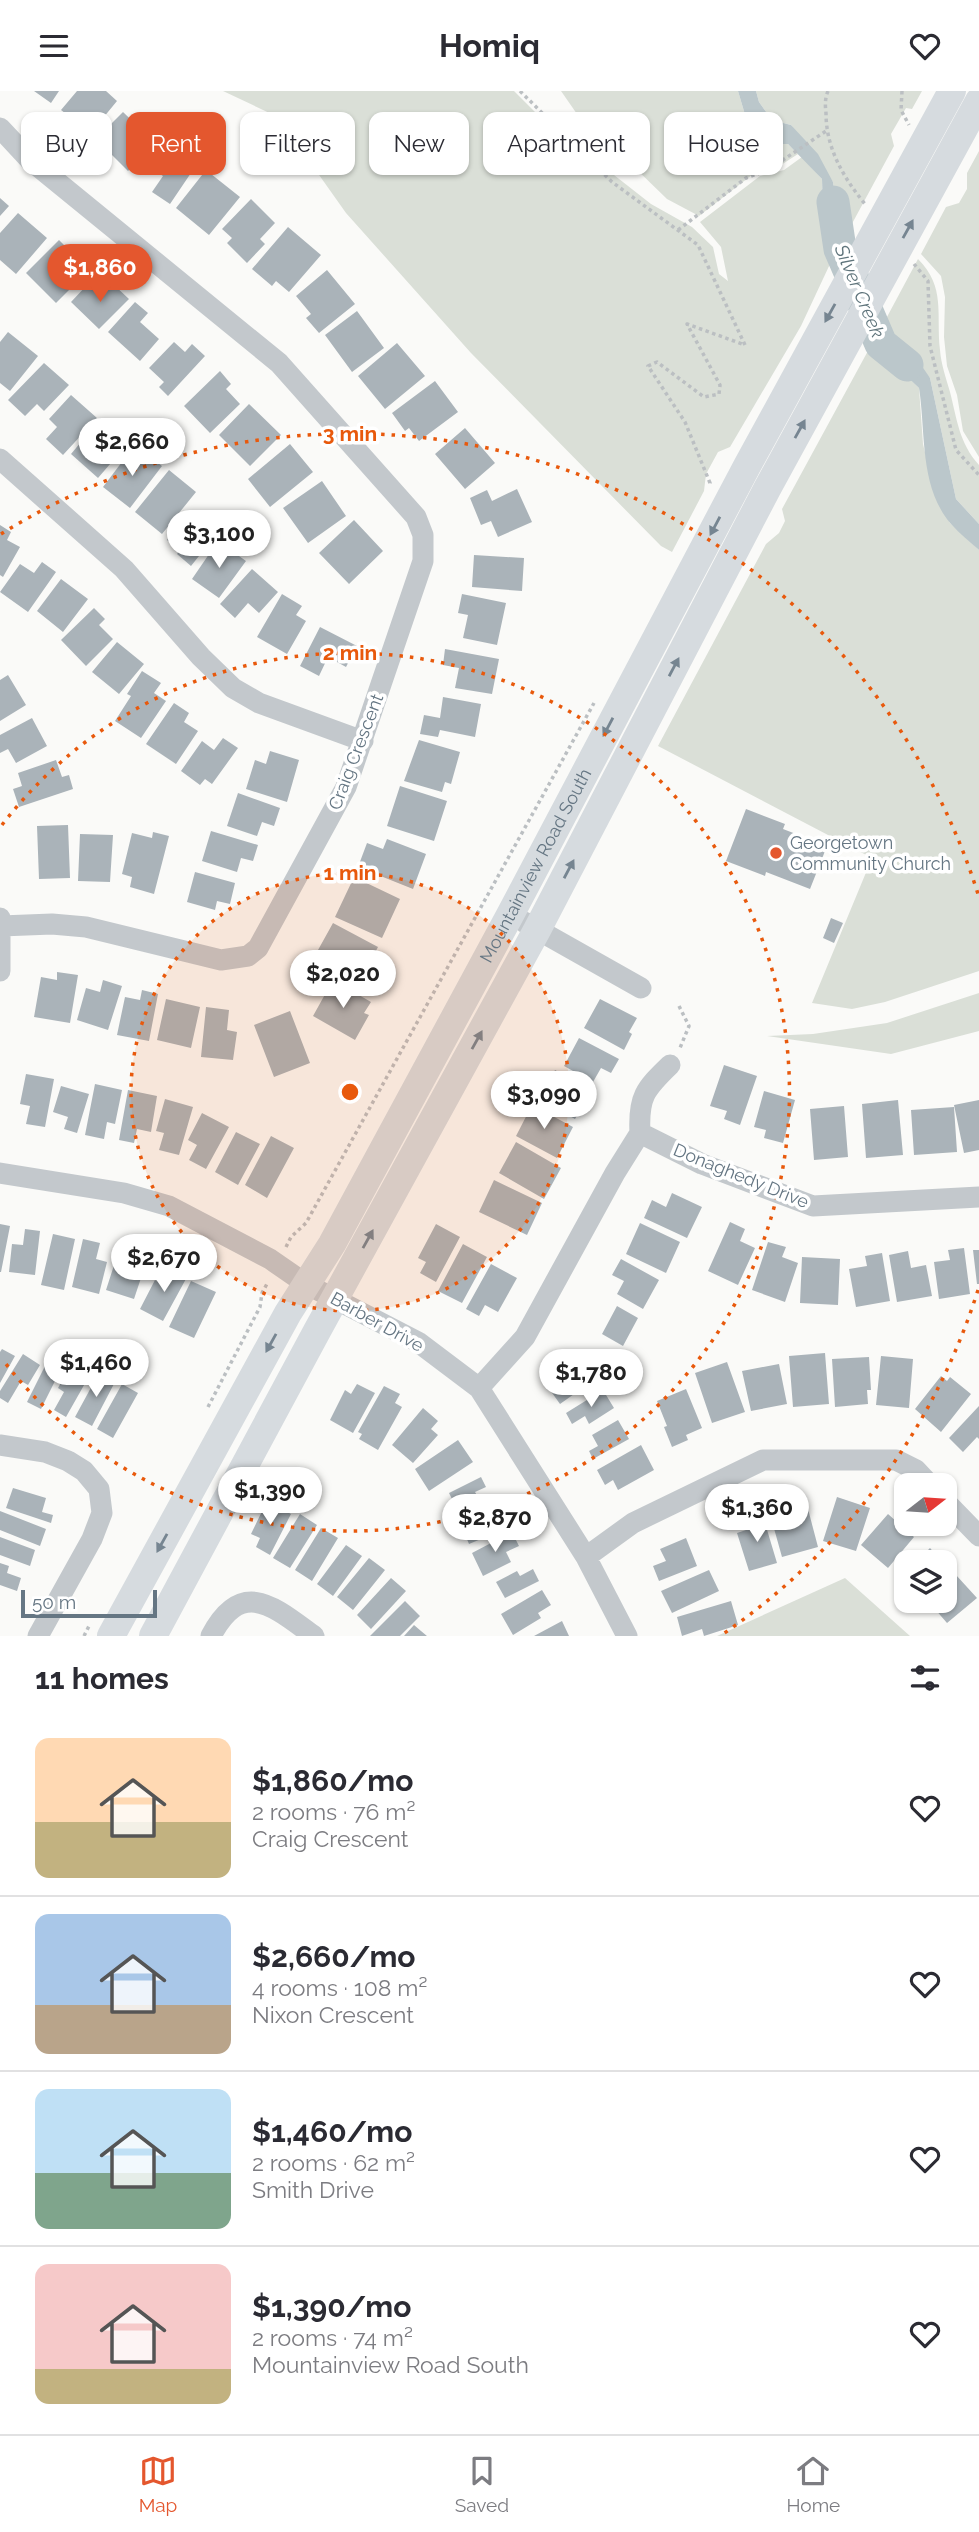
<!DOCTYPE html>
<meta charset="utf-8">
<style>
body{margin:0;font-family:Raleway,sans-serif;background:#f7f7f7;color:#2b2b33;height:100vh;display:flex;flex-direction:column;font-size:26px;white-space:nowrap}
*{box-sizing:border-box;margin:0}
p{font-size:23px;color:#7c7c81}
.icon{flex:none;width:38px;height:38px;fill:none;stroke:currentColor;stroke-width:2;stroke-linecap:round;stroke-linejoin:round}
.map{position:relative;height:1545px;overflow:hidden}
.drawer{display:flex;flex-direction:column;background:#fff;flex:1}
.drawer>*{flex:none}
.hud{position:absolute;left:21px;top:21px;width:938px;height:63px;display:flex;gap:14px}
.needle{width:46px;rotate:73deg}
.buttons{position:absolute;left:894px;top:1382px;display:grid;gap:14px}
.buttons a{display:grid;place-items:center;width:63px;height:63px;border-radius:14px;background:#fff;box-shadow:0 2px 5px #0004;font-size:35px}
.scale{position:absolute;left:21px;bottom:18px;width:136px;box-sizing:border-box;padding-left:7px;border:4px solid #657683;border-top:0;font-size:19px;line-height:24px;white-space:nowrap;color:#657683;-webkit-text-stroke:5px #fff;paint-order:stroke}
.price{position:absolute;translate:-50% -60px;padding:0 16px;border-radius:24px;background:#fff;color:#222;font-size:23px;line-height:46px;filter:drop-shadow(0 2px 4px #0008)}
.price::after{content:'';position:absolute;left:50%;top:42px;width:21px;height:16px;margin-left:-10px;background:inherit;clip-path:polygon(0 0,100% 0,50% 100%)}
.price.active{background:#e4572e;color:#fff}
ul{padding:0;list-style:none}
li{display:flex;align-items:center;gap:21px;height:175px;padding:0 35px}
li+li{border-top:2px solid #e1e1e2}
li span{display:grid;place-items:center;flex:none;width:196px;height:140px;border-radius:14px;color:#555}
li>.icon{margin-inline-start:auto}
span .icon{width:84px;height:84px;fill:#fffc;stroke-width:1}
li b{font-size:30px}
h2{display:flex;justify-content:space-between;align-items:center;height:84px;padding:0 35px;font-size:30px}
.tag{padding:0 24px;border-radius:14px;background:#fff;box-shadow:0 2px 5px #0004;font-size:24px;line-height:63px}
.tag.active{background:#e4572e;color:#fff}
header{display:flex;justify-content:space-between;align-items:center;height:91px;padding:0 35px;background:#fff;font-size:32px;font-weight:700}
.tabs{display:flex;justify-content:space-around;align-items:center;height:98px;border-top:2px solid #e1e1e2;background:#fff;font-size:19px;color:#7c7c81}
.tabs a{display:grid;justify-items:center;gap:4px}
.tabs .active{color:#e4572e}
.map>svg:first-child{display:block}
</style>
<header><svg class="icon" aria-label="menu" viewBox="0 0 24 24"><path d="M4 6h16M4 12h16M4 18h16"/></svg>Homiq<svg class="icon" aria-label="heart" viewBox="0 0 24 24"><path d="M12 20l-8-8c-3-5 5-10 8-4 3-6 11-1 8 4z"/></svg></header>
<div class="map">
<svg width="979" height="1545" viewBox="0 0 979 1545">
<rect width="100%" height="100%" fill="#fafaf8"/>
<path fill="#dadfd7" d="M223 0H514L540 26 651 113 692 136 713 156 719 183 728 190 721 156 700 131 760 85 784 79 802 66 822 88 823 122 830 173 801 235 730 356 718 361 706 383 704 400 672 461 661 455 471 262 346 122 278 26Z
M561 0H738L751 44 763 53H788L798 63 781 74 757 80 699 125 667 108 632 74 612 61 586 36Z
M756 0H922L912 18 906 17 891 43 894 55 841 153 833 91 791 34 772 29 759 11Z
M979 60V366L963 340 957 304 947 275 944 246 945 206 941 185 921 163 946 116 959 112 967 98V82Z
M918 168C946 196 936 223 940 259 941 273 946 287 950 301 957 328 959 352 979 374V433L956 408 930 287 880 239Z
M869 258 900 278 919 297 923 353 934 399 950 432 979 459V880L885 911 852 918 812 912 872 767 658 655 766 453 779 442 785 430 782 418Z
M979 902V940L891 963 767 945 813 943 887 932Z
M845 1487 910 1545H717Z"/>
<path fill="#bbc7cb" d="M738 0H756L759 11 772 29 791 34 818 63 833 91 841 153 830 173 823 122 822 88 788 53H763L751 44Z
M880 239 917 268 930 287 956 408 979 433V459C970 451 960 443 951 433 919 396 926 341 919 297L900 279 869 258Z"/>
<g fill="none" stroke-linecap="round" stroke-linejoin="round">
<path stroke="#bbc7cb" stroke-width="33" d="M833 111 840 158 881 253 907 274"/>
</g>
<path fill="#aab3b9" d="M34 0H59L51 12Z
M77 0H106L117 10 85 49 65 32 70 26 61 19Z
M123 21 155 52 128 80 96 48Z
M162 54 195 76 170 113 152 101 163 85 148 75Z
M206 79 240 106 209 144 176 117Z
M0 107 9 115 0 125Z
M251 108 275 132 260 148 265 153 247 172 227 152 232 147 222 138Z
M18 122 47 147 16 183 0 169V142Z
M288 136 321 164 289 201 276 190 272 195 252 178Z
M59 149 89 179 56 212 26 182Z
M327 179 355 213 319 242 306 227 311 223 296 205Z
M88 193 101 206 113 193 129 208 99 238 71 211Z
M135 211 148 222 140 231 159 248 140 270 108 241Z
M357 220 384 257 352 281 325 244Z
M8 241 38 265 10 300 0 292V251Z
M174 251 185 261 192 253 205 265 168 305 159 296 164 291 149 277Z
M397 252 425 285 385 318 358 285Z
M44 272 69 294 44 320 37 313 25 325 8 309Z
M220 280 231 293 226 298 240 313 210 342 184 315Z
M435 290 458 321 419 350 409 337 405 340 392 322Z
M71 304 97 327 63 364 46 348 57 336 49 328Z
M249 313 281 344 250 375 219 344Z
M101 327 129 351 98 387 71 363Z
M465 337 495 372 465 398 435 363Z
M290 353 313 381 270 416 248 388Z
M140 358 162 375 130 417 103 396 128 363 133 367Z
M169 379 196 401 162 443 135 421Z
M322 390 346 425 308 452 283 417Z
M517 398 532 431 498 446 491 430 481 434 470 407 487 399 492 410Z
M189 420 212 438 198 456 203 460 191 475 177 463 180 459 167 449Z
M354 429 383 460 349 493 319 462Z
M0 434 11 441 7 449 20 456 3 486 0 484Z
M218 450 246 470 219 507 192 488Z
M474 464 524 467 522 500 472 496Z
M42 471 56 481 28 521 0 501 20 473 34 482Z
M252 478 278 501 259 522 248 512 235 527 220 513Z
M61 488 88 508 63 541 37 520Z
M282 503 302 515 296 524 306 530 287 563 257 546Z
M462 503 506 512 497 554 463 547 468 524 458 522Z
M94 517 105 528 99 534 113 548 86 575 61 549Z
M320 536 357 555 346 576 328 566 319 585 300 575Z
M117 551 144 573 119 603 92 581Z
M445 558 499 568 492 603 455 597 459 577 443 574Z
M142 580 161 592 154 602 166 610 141 647 115 630 131 605 127 603Z
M8 584 26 614 0 630V589Z
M443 606 481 613 475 646 440 639 438 646 420 643 424 624 440 627Z
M174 612 189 622 184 631 198 640 176 673 146 653Z
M32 627 47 655 16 672 8 658 0 662V644Z
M223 647 238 657 212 693 205 688 200 694 181 680 202 650 214 659Z
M419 649 460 661 451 693 445 691 442 701 404 690Z
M270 660 299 669 287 711 246 698 255 669 266 673Z
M56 669 62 686 69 684 73 698 19 716 13 698 22 695 18 682Z
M400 695 447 710 434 750 387 735Z
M238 702 280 717 274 735 262 731 257 745 227 735Z
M746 718 785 733 783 738 827 755 810 798 766 781 765 785 726 770Z
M68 734 70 787 39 788 37 735Z
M211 740 258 754 253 770 241 767 237 781 202 770Z
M153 741 169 745 154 803 130 796 132 786 122 783 132 742 152 747Z
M80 743 113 744 110 791 78 790Z
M387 748 426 763 413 798 358 776 367 752 383 758Z
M195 781 235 792 230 813 217 810 215 819 187 811Z
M354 786 400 808 382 847 335 826Z
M831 827 843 832 834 852 823 847Z
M333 832 378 856 359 893 313 868Z
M57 881 78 884 70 932 34 926 41 886 57 889Z
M103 889 122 895 108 939 77 929 86 897 100 901Z
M333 889 371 911 364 922 369 924 355 949 313 925Z
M142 899 158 903 149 950 117 944 125 906 140 909Z
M166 908 200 916 191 957 157 949Z
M600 908 637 927 629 941 632 943 624 959 584 937Z
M206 916 229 919 227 939 237 941 233 969 201 966Z
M290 920 310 972 274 986 254 934Z
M579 947 619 968 611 982 601 977 593 991 564 975Z
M724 974 757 985 740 1034 724 1028 727 1020 710 1015Z
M555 979 595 1000 587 1016 583 1014 575 1028 539 1008Z
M26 983 54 988 45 1036 26 1033 30 1015 20 1013Z
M95 993 122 999 115 1033 107 1031 104 1048 85 1044Z
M61 995 89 1003 77 1042 64 1038 68 1026 53 1021Z
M128 999 157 1005 151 1041 137 1038 134 1052 119 1049Z
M764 1000 795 1009 783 1052 764 1047 766 1039 754 1036Z
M165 1008 193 1016 179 1064 159 1059 164 1042 156 1040Z
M898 1009 903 1064 866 1067 862 1013Z
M979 1009V1059L964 1062 954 1014Z
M532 1014 573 1036 557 1067 516 1045Z
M844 1015 848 1066 814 1069 810 1018Z
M954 1016 957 1061 914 1064 911 1019Z
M202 1022 229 1036 206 1078 189 1069 197 1054 188 1049Z
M236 1041 260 1053 238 1094 215 1081Z
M271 1045 294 1057 267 1107 245 1094Z
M516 1051 561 1077 544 1108 499 1082Z
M494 1089 542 1112 527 1144 479 1121Z
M672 1102 702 1116 687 1147 644 1127 652 1109 666 1116Z
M730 1131 745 1138 740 1150 755 1157 738 1194 708 1180Z
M640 1132 680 1151 666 1182 626 1163Z
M0 1133 10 1135 1 1181H0Z
M436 1133 460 1146 436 1191 420 1182 426 1171 418 1167Z
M25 1138 40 1140 35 1184 9 1181 12 1153 23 1154Z
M53 1143 75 1148 64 1199 41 1194Z
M83 1148 100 1152 96 1168 107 1171 99 1203 72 1196Z
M768 1151 786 1156 782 1166 798 1172 785 1211 752 1199Z
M463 1153 487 1166 462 1212 438 1200Z
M964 1157 970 1203 939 1208 934 1171 950 1169 948 1159Z
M973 1159H979V1193H977Z
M908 1160 911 1177 926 1174 932 1205 897 1211 889 1164Z
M882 1162 890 1210 856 1216 849 1178 867 1175 865 1165Z
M117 1165 145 1175 134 1208 106 1199Z
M802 1166 840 1168 838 1214 800 1212Z
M621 1168 659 1189 643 1218 617 1203 624 1190 612 1184Z
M491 1173 517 1187 498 1221 485 1214 479 1225 466 1218Z
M169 1176 187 1186 163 1230 140 1218 155 1189 161 1193Z
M191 1190 216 1201 194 1247 169 1236Z
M617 1215 638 1227 623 1255 602 1243Z
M2 1258 15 1265 0 1292V1261Z
M825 1262 829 1313 793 1316 789 1265Z
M23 1263 40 1274 28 1294 21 1290 8 1312 0 1307V1300Z
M587 1263 601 1284 560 1313 545 1292Z
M881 1265 913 1268 909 1317 876 1314Z
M869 1266 871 1299H867L868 1313 835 1316 832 1268Z
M49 1267 63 1274 41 1318 27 1311Z
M727 1271 745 1321 712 1332 695 1282Z
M79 1273 92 1280 66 1326 54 1319 64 1301 58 1297 68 1279 74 1282Z
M779 1273 787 1313 751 1320 742 1280Z
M100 1280 116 1289 92 1335 75 1326Z
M941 1285 947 1290 950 1286 971 1303 941 1341 915 1318Z
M122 1293 138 1302 113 1347 97 1338Z
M357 1293 375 1302 353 1342 330 1329 345 1299 351 1303Z
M384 1295 400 1303 395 1312 402 1316 378 1359 359 1348 362 1343 358 1341Z
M686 1298 702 1337 686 1344 688 1349 672 1356 664 1336 667 1335 657 1310Z
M603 1299 614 1317 589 1333 585 1325 572 1333 566 1322Z
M979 1315V1348L977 1346 963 1361 949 1347Z
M423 1317 438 1330 431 1338 438 1344 413 1372 392 1354Z
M618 1329 629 1348 593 1368 589 1360 598 1355 592 1344Z
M458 1349 473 1371 429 1400 415 1378Z
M641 1354 654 1379 618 1399 613 1389 605 1394 597 1379Z
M481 1386 486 1396 475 1401 481 1411 459 1422 449 1402Z
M13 1397 46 1407 42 1421 53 1424 51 1432 6 1417Z
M837 1406 870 1417 856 1460 823 1450Z
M267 1410 291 1423 270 1464 256 1456 260 1447 251 1443Z
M788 1411 791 1423 808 1418 818 1456 782 1466 768 1416Z
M484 1418 488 1427 499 1422 505 1438 469 1453 459 1429Z
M0 1420 46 1438 40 1455 0 1439Z
M762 1422 777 1472 749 1480 737 1442 749 1438 745 1427Z
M300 1423 317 1434 290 1477 273 1467Z
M888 1423 914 1446 888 1477 861 1454Z
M321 1437 338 1447 312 1490 295 1479Z
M512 1441 519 1455 506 1461 511 1471 483 1485 472 1462Z
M0 1446 35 1459 30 1475 0 1464Z
M686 1447 697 1475 659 1490 653 1475 666 1470 660 1458Z
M346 1454 362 1465 333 1505 317 1493Z
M930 1457 943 1472H909L918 1463 921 1466Z
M369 1467 385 1479 353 1519 337 1506Z
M0 1472 9 1475 7 1482 21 1487 17 1500 0 1494Z
M906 1474V1494L896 1483Z
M533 1478 539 1490 505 1507 496 1491 517 1480 520 1485Z
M709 1479 719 1500 672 1522 661 1500Z
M956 1484 977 1507 947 1532 928 1510H945V1493Z
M391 1487 406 1500 371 1538 357 1524Z
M542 1499 551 1514 538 1522 541 1527 513 1544 501 1523Z
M405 1510 420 1525 400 1545H370Z
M731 1510 738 1534 704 1545 702 1538 682 1545 677 1526Z
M562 1530 569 1545H534Z
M414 1534 421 1540 427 1545H404Z"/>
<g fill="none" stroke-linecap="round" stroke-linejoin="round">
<path stroke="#bbbfc2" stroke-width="3.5" stroke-dasharray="3.5 3.5" stroke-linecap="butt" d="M520 0 612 91 698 154 745 254 687 233 720 294 719 303 704 306 657 271 648 275 685 331 710 392 709 395
M828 0C825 7 825 14 826 22 826 57 843 86 865 113
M902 0 901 19 909 34
M678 139 746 87 768 79 826 40
M914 173 928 190 930 255 956 359 979 384
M679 915 689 935 680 957
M286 1156 291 1146 306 1132 594 612
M208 1316 260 1216 262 1202 268 1191
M84 1545 89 1535"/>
<path stroke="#c3c8cc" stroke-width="21" d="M0 37 29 68 279 272 416 426 423 444V470L346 696 258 857 248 865 221 869 86 836 52 833 1 835
M0 368 124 478 201 566 233 597 259 612 363 650
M0 827V880
M524 831 641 897
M640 1042 702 1073 813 1115 979 1106
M640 1042C638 1006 645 998 670 974
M0 1082 124 1102 169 1115 270 1168 306 1193 418 1251 479 1297 586 1466 627 1545
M479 1297 525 1246 615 1082 640 1042
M0 1354 45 1361 68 1370 84 1380 99 1398 102 1422 92 1448 38 1545
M945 1410 979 1445
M586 1466 633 1432 763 1369H896L916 1379 931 1395
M211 1545C242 1486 274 1516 314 1545"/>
<g stroke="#d6dbdf" stroke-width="28">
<path id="s1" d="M111 1545 288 1222 332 1153 510 824 747 375 952 0"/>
<path d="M153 1545 317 1240 537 839 767 398 979 10"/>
</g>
</g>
<defs><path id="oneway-solid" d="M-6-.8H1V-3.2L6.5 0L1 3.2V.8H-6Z" transform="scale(1.75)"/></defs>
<g fill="#768591">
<use href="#oneway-solid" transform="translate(908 138) rotate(-61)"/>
<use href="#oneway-solid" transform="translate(830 222) rotate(119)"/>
<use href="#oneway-solid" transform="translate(800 338) rotate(-61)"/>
<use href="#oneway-solid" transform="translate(715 435) rotate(118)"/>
<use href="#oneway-solid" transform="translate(674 576) rotate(-62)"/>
<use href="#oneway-solid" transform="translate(608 636) rotate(118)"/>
<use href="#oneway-solid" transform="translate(569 778) rotate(-62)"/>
<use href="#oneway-solid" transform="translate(477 949) rotate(-61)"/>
<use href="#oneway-solid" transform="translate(368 1148) rotate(-61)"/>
<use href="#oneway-solid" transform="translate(271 1252) rotate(119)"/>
<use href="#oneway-solid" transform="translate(162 1452) rotate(119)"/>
</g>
<circle cx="350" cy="1001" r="219" fill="#e8590c" fill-opacity=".12"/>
<g fill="none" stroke="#e8590c" stroke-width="3.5" stroke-dasharray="3.5 7">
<circle cx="350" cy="1001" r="219"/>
<path d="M2 734A439 439 0 1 1 2 1268"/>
<path d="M978 1199A658 658 0 0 1 723 1543M1 443A658 658 0 0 1 978 803"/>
</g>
<circle fill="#e4572e" stroke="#fff" stroke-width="2.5" cx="776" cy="762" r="7"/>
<g text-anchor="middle" stroke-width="7" stroke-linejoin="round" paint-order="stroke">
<g font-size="18" fill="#657683" stroke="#fff">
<text transform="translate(356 661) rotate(-69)" y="6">Craig Crescent</text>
<text dy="6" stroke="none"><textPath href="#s1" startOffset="880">Mountainview Road South</textPath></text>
<text transform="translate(741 1085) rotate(22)" y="6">Donaghedy Drive</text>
<text transform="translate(377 1231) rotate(29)" y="6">Barber Drive</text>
</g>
<g font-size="18" fill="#657683" stroke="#fff" text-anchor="start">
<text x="790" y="758">Georgetown<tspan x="790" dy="21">Community Church</tspan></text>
</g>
<g font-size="19" font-style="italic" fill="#60757c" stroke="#fff">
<text transform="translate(860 200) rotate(67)" y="7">Silver Creek</text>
</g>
</g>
<circle cx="350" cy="1001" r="10" fill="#e8590c" stroke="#fff" stroke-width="3.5"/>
<g font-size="21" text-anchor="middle" font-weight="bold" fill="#e8590c" stroke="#fff" stroke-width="7" stroke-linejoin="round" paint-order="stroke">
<text x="350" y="350">3 min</text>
<text x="350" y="569">2 min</text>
<text x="350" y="789">1 min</text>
</g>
</svg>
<div class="buttons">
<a><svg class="needle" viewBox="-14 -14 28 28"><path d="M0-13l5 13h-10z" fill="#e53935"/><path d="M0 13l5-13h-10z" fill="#7c7c81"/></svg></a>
<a><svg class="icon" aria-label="layers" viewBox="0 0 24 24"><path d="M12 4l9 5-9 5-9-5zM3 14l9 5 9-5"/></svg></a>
</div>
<div class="scale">50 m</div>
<b class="price active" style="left:100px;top:213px">$1,860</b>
<b class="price" style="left:132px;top:387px">$2,660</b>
<b class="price" style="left:219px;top:479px">$3,100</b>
<b class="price" style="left:343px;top:919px">$2,020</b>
<b class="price" style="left:544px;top:1040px">$3,090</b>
<b class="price" style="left:164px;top:1203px">$2,670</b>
<b class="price" style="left:96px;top:1308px">$1,460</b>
<b class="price" style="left:591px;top:1318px">$1,780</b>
<b class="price" style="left:270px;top:1436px">$1,390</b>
<b class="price" style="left:757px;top:1453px">$1,360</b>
<b class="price" style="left:495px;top:1463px">$2,870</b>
<div class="hud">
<a class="tag">Buy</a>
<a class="tag active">Rent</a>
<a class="tag">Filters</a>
<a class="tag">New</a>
<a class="tag">Apartment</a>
<a class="tag">House</a>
</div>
</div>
<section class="drawer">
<h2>11 homes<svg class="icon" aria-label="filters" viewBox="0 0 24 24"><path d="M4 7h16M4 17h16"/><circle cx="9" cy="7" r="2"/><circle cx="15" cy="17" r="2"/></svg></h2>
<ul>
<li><span style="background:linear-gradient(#ffd9b3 60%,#c2b280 0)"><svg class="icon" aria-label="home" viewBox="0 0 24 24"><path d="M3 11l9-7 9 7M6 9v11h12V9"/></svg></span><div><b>$1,860/mo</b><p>2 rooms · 76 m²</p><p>Craig Crescent</p></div><svg class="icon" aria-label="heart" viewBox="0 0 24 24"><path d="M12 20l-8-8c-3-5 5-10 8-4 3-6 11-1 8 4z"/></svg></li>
<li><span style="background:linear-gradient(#a9c7e8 65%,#b9a48a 0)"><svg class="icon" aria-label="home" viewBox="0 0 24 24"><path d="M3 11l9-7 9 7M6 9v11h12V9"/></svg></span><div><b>$2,660/mo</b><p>4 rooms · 108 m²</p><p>Nixon Crescent</p></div><svg class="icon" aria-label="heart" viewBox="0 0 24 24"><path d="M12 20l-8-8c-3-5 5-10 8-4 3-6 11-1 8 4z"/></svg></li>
<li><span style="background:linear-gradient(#bfe0f5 60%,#7fa58c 0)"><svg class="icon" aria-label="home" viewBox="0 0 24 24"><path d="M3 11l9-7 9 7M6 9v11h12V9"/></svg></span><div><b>$1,460/mo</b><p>2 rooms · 62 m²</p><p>Smith Drive</p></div><svg class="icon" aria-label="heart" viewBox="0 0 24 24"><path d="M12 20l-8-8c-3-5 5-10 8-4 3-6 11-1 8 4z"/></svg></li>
<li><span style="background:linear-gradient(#f6c9c9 75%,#c2b280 0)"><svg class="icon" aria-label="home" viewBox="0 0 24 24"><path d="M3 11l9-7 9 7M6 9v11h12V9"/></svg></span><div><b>$1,390/mo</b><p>2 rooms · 74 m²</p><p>Mountainview Road South</p></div><svg class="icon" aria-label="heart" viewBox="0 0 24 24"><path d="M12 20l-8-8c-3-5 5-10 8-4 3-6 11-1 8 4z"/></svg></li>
</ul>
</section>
<nav class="tabs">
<a class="active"><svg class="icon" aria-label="map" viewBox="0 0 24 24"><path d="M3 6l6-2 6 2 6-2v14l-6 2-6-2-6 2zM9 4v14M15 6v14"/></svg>Map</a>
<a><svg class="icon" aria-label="saved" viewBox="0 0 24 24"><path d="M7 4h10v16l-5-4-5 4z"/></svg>Saved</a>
<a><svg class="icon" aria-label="home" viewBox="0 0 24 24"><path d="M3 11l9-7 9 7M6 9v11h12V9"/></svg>Home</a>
</nav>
